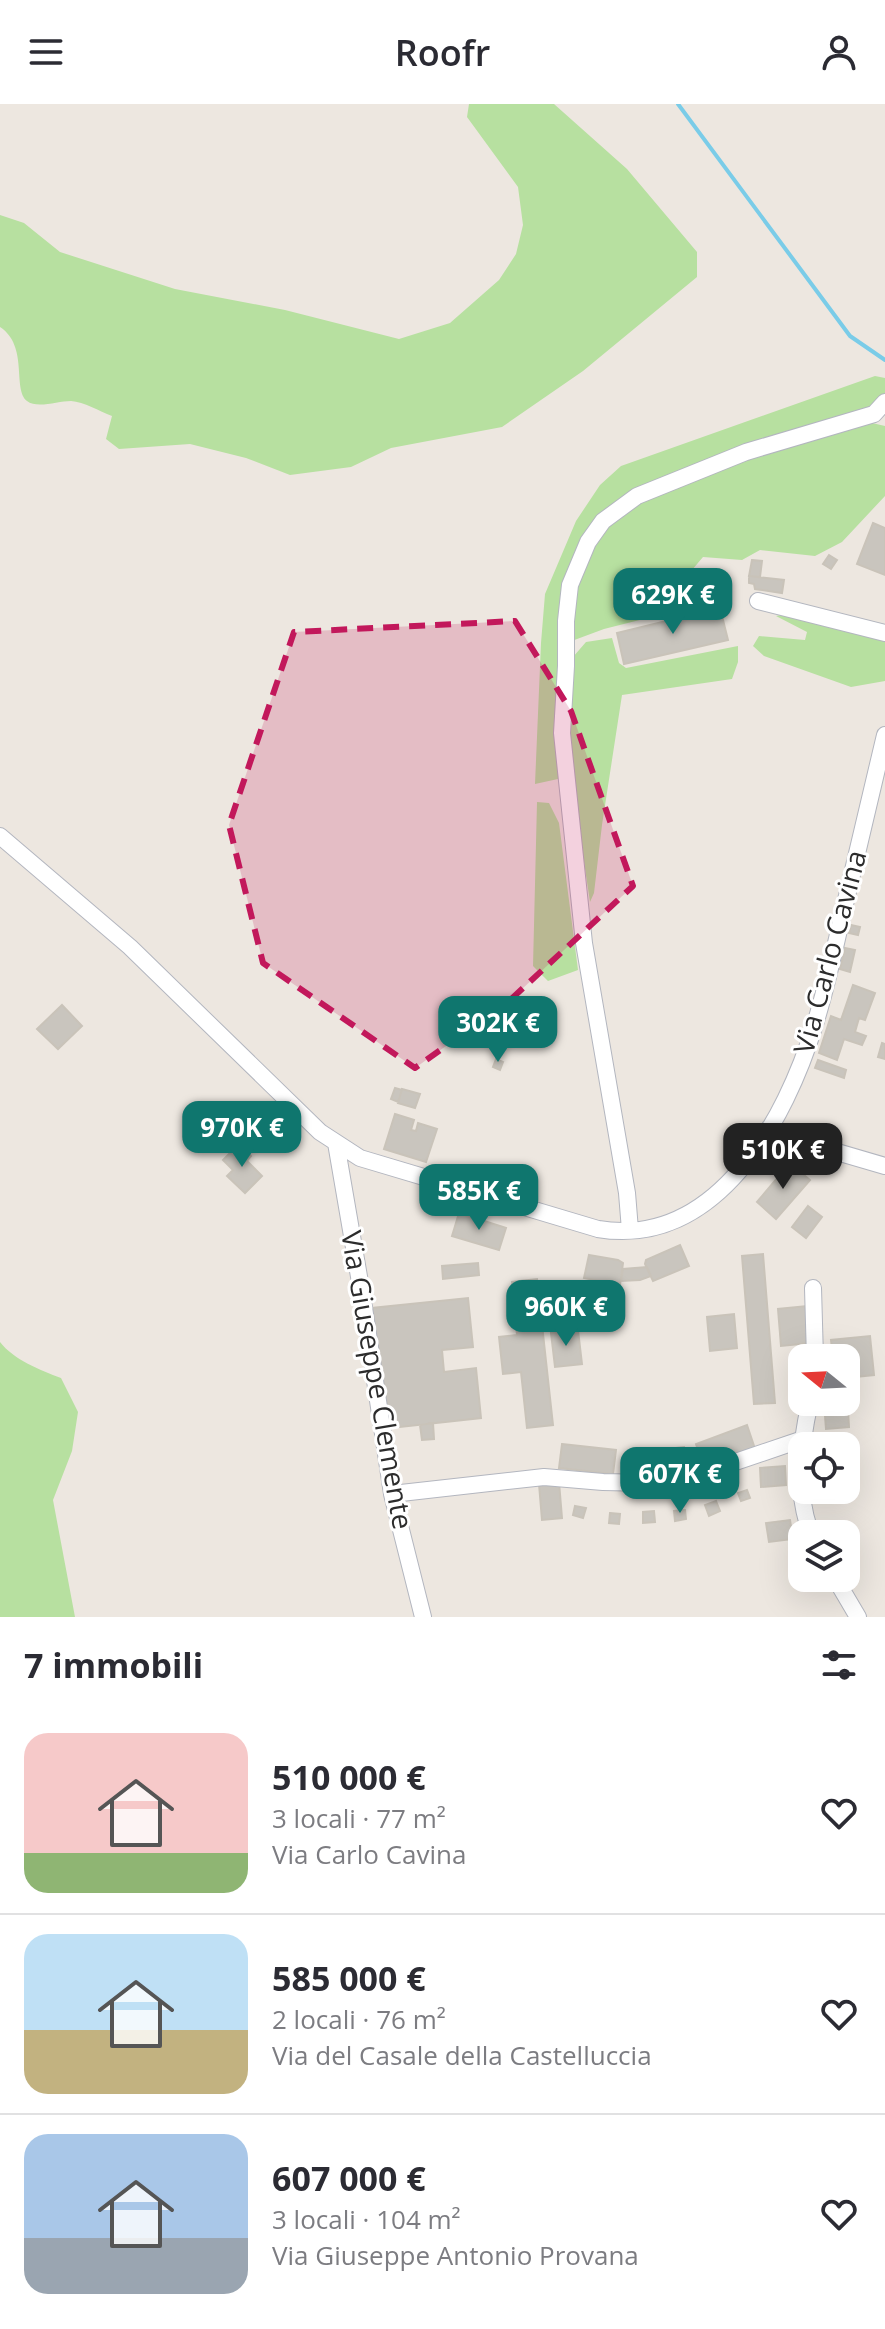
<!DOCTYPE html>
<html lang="it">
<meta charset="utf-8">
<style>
body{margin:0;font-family:"Open Sans",sans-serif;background:#f7f7f7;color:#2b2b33;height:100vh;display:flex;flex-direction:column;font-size:30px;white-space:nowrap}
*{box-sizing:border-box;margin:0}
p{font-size:26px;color:#7c7c81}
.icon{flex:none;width:44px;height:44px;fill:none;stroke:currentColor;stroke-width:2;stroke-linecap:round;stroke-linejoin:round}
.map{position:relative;height:1513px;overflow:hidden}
.side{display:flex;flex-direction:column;background:#fff;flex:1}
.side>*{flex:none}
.needle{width:52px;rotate:288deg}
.fabs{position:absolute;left:788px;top:1240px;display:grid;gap:16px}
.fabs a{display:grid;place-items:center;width:72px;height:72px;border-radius:16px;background:#fff;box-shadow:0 8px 32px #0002;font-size:40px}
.price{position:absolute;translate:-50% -68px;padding:0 18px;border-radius:16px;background:#0f766e;color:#fff;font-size:26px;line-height:52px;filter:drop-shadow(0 2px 4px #0008)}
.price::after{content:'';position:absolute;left:50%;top:48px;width:24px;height:18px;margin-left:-12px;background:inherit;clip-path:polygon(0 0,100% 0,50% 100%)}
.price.on{background:#222;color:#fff}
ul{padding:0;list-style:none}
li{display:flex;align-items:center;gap:24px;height:200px;padding:0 24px}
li+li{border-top:2px solid #e1e1e2}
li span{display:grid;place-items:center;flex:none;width:224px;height:160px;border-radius:24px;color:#555}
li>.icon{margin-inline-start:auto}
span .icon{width:96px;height:96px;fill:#fffc;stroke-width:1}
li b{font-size:34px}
h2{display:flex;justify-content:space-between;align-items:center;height:96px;padding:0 24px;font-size:34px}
header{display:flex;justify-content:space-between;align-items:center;height:104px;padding:0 24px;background:#fff;font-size:36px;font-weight:600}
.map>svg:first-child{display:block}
</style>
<header><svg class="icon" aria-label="menu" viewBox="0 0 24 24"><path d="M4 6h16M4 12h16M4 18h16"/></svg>Roofr<svg class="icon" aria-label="person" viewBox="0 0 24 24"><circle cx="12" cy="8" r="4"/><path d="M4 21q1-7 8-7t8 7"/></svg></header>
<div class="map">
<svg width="885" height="1513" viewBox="0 0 885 1513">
<rect width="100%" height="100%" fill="#ede7e0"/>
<path fill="#b7e0a0" d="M469 0H554L627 65 697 148V173L583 267 502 323 391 344 351 363 290 371 246 354 190 340 119 345 106 335 112 312C99 307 84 298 71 297 58 297 37 305 27 297 12 285 29 242 0 223V111L24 119 60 148 175 185 285 206 399 235 450 219 499 176 516 150 523 121 518 83 467 13Z
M875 272 885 274V293L867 312 872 319 885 322V392L842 438 815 452 760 446 742 456 703 453 692 466 703 500 604 525 569 538 560 561 558 675 535 680 541 539 545 490 576 417 600 381 621 362Z
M786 510 885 536V577L851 583 764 552 753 542 759 532 805 536 807 528 776 512Z
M612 534 619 559 626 564 738 542V558L732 575 622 591 602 721 594 789 590 798 568 650 573 553 586 538Z
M537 698 549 699 559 719 578 866 548 877 533 862Z
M0 1238C14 1256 40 1266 61 1274L78 1308 72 1347 53 1396 75 1513H0Z"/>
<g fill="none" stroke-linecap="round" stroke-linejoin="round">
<path stroke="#7acce8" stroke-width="4" d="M678 0 850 232 885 256"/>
</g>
<path fill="#c9c5be" stroke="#c9c3b9" stroke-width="2" d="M873 419 885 424V471L857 460Z
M829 451 837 456 831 465 823 460Z
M752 456 762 457 760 473 749 472Z
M708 467 719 468V480H708Z
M749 472 784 476 782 489 755 485 754 480 749 479Z
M720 504 728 536 624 560 617 529Z
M851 821 860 823 858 831 849 829Z
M845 844 855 846 850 868 840 865Z
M853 881 875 889 865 916 859 914 855 928 866 932 862 941 844 935 837 956 819 949 831 912 841 916Z
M62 901 82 922 58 945 37 925Z
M882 939 885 940V955L878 953Z
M496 955 503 958 500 966 493 963Z
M818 956 846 966 844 974 815 964Z
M395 984 402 986 398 998 391 995Z
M402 985 420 990 415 1004 398 999Z
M395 1010 414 1016 411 1026 416 1027 418 1019 437 1025 426 1058 384 1045Z
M239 1040 251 1052 247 1057 262 1072 245 1089 227 1072 233 1066 223 1056Z
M790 1059 810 1076 776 1115 757 1098Z
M808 1102 822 1113 806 1134 792 1123Z
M459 1109 506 1124 499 1146 452 1132Z
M680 1141 689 1162 653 1177 645 1160 646 1156Z
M763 1150 775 1299 754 1300 742 1152Z
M589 1151 618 1156 623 1159 620 1181 584 1174Z
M478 1159 479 1171 443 1175 442 1162Z
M647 1163 651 1172 640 1176 621 1177 623 1165Z
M537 1175 553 1321 527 1324 521 1268 503 1270 499 1233 517 1231 512 1178Z
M468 1194 473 1243 442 1246 444 1268 476 1264 481 1314 391 1324 372 1204Z
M807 1202 810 1239 781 1242 778 1205Z
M734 1210 737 1244 710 1247 707 1213Z
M578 1226 582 1260 555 1263 551 1229Z
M870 1232 874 1271 846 1274V1254H833L831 1236Z
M847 1291 849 1323 826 1325 824 1298H846Z
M433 1319 434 1335 422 1336 420 1321Z
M747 1321 755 1345 704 1363 696 1340Z
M562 1340 616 1346 613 1370 559 1364Z
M684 1343 687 1365 631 1371 629 1349Z
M785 1362 786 1381 761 1383 760 1364Z
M559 1378 562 1414 542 1416 539 1380Z
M747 1386 750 1394 741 1397 738 1389Z
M716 1397 720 1407 709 1412 705 1401Z
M575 1402 586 1404 583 1414 573 1411Z
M685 1406 686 1415 675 1417 674 1407Z
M654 1407 655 1418 643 1419V1408Z
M610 1409 620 1410 619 1420 609 1419Z
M790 1416 793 1435 769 1438 766 1419Z"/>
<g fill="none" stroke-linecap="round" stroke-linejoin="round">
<g stroke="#b3b6bf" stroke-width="18">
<path id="minor" d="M758 497 885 529
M0 732 130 843 320 1028 360 1054 598 1125C717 1145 786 1015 815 920 828 879 836 837 846 796 859 741 872 686 885 631
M770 1023 796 1036 885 1062
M336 1039 362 1190 392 1390 423 1513
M630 1126 627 1089 584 839 562 629 566 562V517L570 481 588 438 603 417 637 392 746 348 874 310 885 298
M813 1184 815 1254
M810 1298C800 1342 795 1387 811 1430
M392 1390 544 1373 603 1378 650 1379 709 1367 803 1335
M835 1474 858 1513"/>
</g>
<use href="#minor" stroke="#fff" stroke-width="16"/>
</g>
<path fill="#c2185b" fill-opacity="0.2" stroke="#c2185b" stroke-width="6" stroke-dasharray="16 10" stroke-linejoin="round" d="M515 517 571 607 633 782 508 898 415 964 263 859 229 721 294 528Z"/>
<g text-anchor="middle" stroke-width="6" stroke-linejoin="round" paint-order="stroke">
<g font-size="28" fill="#2c2c2c" stroke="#fff">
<text transform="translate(830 848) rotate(-75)" y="10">Via Carlo Cavina</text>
<text transform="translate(377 1276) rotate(80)" y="10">Via Giuseppe Clemente</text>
</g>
</g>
</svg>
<div class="fabs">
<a><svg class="needle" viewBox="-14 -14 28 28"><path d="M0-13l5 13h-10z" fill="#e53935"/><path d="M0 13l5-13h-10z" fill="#7c7c81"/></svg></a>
<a><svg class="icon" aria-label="locate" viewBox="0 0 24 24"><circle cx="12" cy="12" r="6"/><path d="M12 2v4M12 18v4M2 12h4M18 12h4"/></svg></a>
<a><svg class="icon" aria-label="layers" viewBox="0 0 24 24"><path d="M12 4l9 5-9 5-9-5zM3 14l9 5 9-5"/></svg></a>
</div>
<b class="price" style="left:673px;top:532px">629K €</b>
<b class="price" style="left:498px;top:960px">302K €</b>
<b class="price" style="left:242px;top:1065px">970K €</b>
<b class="price on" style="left:783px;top:1087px">510K €</b>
<b class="price" style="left:479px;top:1128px">585K €</b>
<b class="price" style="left:566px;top:1244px">960K €</b>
<b class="price" style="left:680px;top:1411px">607K €</b>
</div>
<section class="side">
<h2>7 immobili<svg class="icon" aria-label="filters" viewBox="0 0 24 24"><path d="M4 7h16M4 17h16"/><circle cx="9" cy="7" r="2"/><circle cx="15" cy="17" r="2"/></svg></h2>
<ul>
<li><span style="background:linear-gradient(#f6c9c9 75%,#8fb573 0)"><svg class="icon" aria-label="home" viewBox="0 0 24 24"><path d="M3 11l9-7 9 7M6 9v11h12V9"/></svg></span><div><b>510 000 €</b><p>3 locali · 77 m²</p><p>Via Carlo Cavina</p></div><svg class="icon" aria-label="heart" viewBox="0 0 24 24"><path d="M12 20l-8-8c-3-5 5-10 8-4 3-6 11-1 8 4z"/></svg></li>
<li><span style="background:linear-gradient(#bfe0f5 60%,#c2b280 0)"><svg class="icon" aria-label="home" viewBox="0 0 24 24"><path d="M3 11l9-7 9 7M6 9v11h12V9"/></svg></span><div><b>585 000 €</b><p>2 locali · 76 m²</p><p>Via del Casale della Castelluccia</p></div><svg class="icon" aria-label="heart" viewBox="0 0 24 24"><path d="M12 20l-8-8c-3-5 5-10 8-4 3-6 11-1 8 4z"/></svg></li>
<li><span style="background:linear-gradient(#a9c7e8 65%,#9aa5b1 0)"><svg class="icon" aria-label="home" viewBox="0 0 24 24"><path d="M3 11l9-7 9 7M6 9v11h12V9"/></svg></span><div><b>607 000 €</b><p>3 locali · 104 m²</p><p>Via Giuseppe Antonio Provana</p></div><svg class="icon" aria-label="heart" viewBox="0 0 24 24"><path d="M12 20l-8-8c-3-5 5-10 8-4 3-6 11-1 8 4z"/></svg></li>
</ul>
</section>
